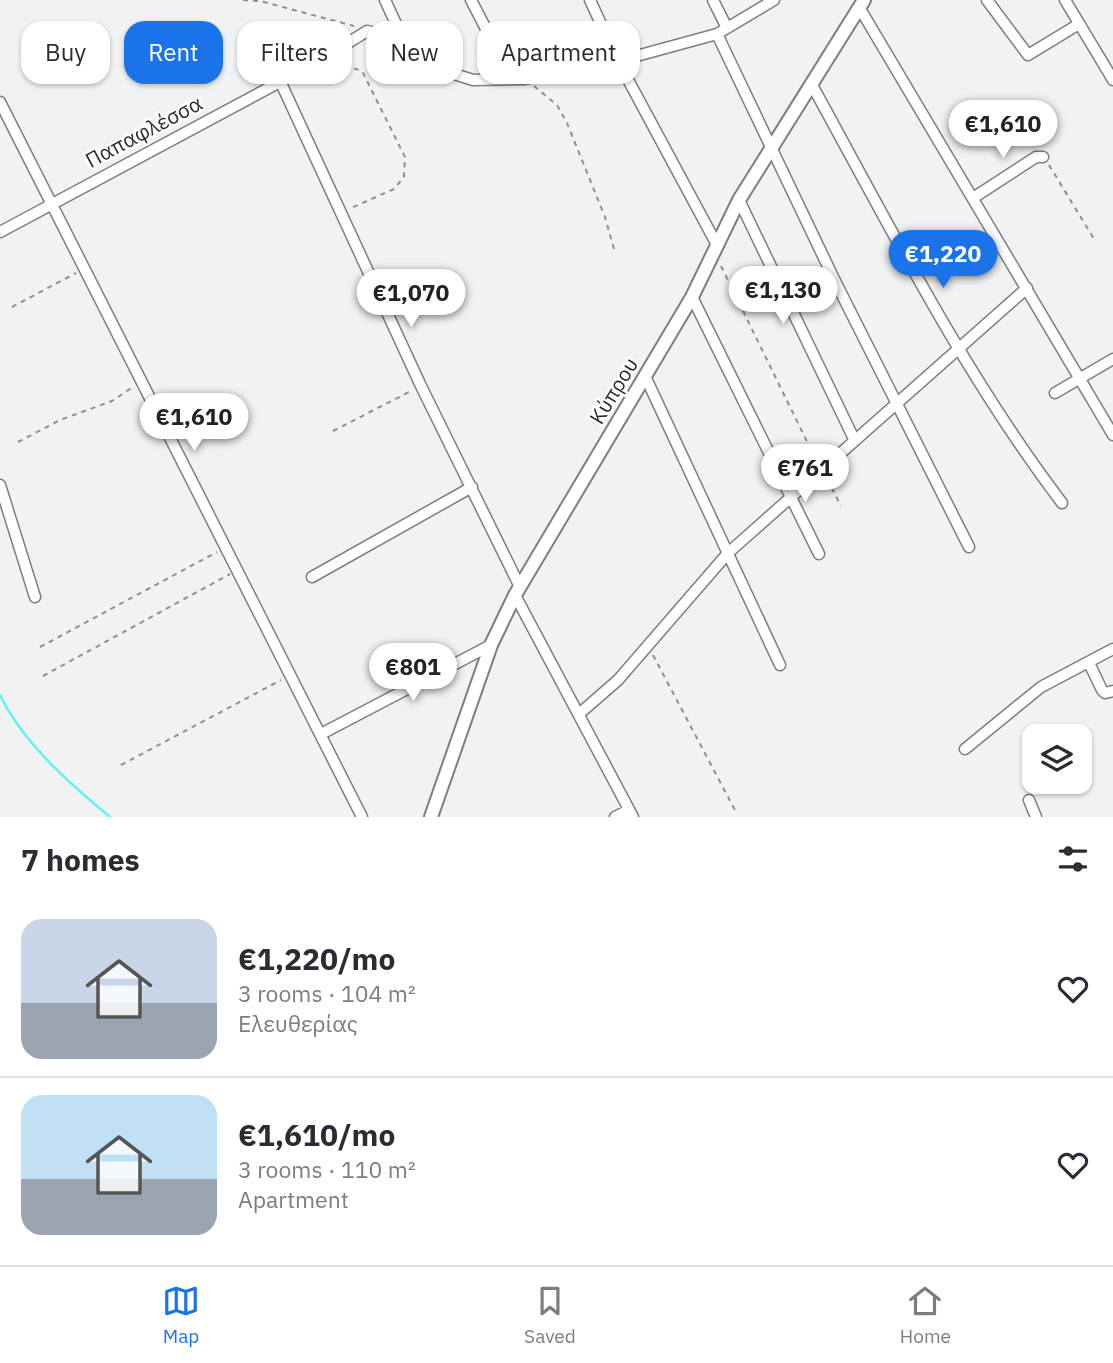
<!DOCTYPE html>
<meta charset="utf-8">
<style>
body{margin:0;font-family:"IBM Plex Sans",sans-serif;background:#f7f7f7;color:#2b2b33;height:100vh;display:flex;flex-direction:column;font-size:26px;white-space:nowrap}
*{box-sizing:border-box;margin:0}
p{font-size:23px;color:#7c7c81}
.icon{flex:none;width:38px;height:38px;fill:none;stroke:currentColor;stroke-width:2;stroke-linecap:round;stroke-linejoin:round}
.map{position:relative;height:817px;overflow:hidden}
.drawer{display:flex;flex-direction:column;background:#fff;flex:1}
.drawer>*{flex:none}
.guide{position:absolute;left:21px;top:21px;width:700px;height:63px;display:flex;gap:14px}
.fabs{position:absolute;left:1022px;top:724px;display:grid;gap:14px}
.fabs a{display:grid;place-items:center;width:70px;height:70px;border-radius:14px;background:#fff;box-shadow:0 2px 5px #0004;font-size:35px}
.price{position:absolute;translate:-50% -60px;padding:0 16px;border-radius:24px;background:#fff;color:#222;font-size:23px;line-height:46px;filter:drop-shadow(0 2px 4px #0008)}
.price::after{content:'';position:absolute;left:50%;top:42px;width:21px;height:16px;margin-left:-10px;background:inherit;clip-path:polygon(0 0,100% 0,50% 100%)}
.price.active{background:#1a73e8;color:#fff}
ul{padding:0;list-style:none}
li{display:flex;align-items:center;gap:21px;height:175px;padding:0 21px}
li+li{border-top:2px solid #e1e1e2}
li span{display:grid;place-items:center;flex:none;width:196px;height:140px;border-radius:21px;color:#555}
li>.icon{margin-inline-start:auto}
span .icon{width:84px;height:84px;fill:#fffc;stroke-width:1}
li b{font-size:30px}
h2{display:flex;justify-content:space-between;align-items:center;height:84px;padding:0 21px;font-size:30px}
.chip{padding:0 24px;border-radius:21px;background:#fff;box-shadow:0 2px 5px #0004;font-size:24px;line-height:63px}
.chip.active{background:#1a73e8;color:#fff}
.tabs{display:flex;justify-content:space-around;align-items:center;height:98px;border-top:2px solid #e1e1e2;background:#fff;font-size:19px;color:#7c7c81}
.tabs a{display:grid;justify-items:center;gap:4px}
.tabs .active{color:#1a73e8}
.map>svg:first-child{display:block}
</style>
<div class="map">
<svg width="1113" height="817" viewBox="0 0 1113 817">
<rect width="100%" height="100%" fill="#f0f2f4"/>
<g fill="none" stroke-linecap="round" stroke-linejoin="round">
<path stroke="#5ff2f3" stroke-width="2.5" d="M0 695C23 743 70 784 110 817"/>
<g stroke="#7d7e81" stroke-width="13">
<path id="minor" d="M385 0 403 39
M471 0 512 79
M590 0 618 61 717 245
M713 0 727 28
M987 0 1028 55 1079 24
M1065 0 1113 80
M859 7 1113 435
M717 34 834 279 969 547
M280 81 421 386 520 587
M812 85C890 227 964 374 1062 503
M0 102 362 817
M973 198 1036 157H1043
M739 200 854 439
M0 232 321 60 367 31 403 39 454 74 473 80 524 79 618 61 717 34 774 0
M692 297 819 554
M645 376 780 665
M1055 393 1113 359
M0 485 35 597
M312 577 472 487
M515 595 633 817
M1089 663 1102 690 1105 693 1113 691
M579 714 618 680 728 553 1027 288
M321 734 491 645
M965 749 1041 687 1113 649
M1029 800 1036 817
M615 817 629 810"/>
</g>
<g stroke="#7d7e81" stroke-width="16">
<path id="tertiary" d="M431 817 491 645 515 595 692 297 739 200 864 0"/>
</g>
<path stroke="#8d8e90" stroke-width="2" stroke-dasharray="5 5" stroke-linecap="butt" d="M243 0 260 1 354 26
M335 62 362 71 405 157 404 177 394 189 351 208
M534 86 557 105 567 123 605 217 614 249
M1049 165 1094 239
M721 266 817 462
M12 307 76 273
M333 431 413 390
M18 442 60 420 112 401 133 387
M827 479 841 506
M40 647 217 552
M653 655 736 812
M43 676 230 574
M121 765 281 680"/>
<use href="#minor" stroke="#fff" stroke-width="10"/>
<use href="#tertiary" stroke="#fff" stroke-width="12"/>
</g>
<g text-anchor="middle" stroke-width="5" stroke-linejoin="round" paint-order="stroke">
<g font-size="21" fill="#2b2c2d" stroke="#fff">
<text transform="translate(144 132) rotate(-28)" y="7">Παπαφλέσσα</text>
<text transform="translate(614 391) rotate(-59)" y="7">Κύπρου</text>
</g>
</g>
</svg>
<div class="fabs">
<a><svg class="icon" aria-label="layers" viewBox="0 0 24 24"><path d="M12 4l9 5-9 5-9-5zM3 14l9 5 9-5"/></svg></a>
</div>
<b class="price" style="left:1003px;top:160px">€1,610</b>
<b class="price active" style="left:943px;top:290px">€1,220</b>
<b class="price" style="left:783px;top:326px">€1,130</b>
<b class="price" style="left:411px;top:329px">€1,070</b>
<b class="price" style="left:194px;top:453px">€1,610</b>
<b class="price" style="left:805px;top:504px">€761</b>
<b class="price" style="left:413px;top:703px">€801</b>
<div class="guide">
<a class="chip">Buy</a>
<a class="chip active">Rent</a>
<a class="chip">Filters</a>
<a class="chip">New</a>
<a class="chip">Apartment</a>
</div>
</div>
<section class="drawer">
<h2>7 homes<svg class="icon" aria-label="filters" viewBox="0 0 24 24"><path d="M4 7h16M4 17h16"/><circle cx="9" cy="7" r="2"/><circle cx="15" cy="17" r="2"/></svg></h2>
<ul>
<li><span style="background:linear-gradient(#c9d6e8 60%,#9aa5b1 0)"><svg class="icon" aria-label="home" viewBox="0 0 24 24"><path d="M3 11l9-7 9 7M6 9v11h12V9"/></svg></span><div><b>€1,220/mo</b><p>3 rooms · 104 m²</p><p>Ελευθερίας</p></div><svg class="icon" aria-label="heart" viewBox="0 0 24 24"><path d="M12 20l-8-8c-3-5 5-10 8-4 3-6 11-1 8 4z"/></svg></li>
<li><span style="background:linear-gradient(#bfe0f5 60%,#9aa5b1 0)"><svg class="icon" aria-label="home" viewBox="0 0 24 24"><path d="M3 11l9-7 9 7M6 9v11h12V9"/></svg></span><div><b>€1,610/mo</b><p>3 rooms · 110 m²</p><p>Apartment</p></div><svg class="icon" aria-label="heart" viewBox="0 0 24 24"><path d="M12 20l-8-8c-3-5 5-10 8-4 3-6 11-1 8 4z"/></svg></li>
</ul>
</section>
<nav class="tabs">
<a class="active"><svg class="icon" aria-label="map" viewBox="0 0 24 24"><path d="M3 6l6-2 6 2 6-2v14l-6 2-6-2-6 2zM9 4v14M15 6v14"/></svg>Map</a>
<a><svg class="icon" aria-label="saved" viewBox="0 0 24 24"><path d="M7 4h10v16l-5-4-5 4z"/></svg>Saved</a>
<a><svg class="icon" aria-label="home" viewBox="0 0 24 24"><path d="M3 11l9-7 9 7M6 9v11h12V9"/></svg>Home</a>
</nav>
